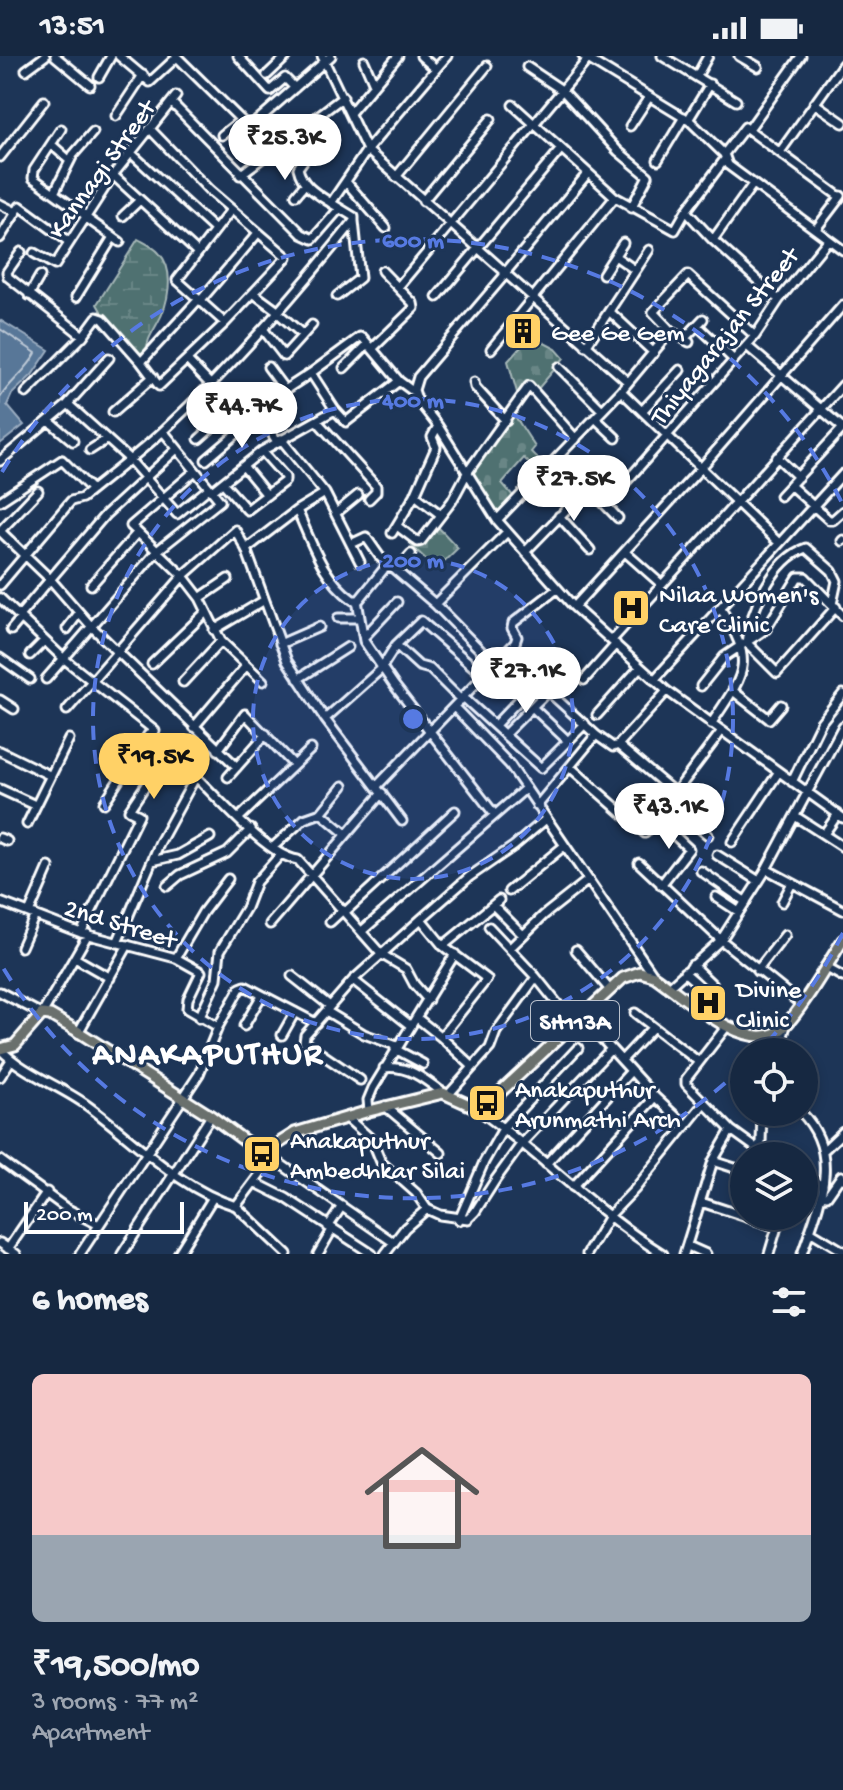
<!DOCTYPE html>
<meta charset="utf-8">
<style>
body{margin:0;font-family:"Gochi Hand",sans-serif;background:#23344c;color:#f1f3f6;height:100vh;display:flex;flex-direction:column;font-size:30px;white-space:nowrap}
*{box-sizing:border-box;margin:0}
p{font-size:26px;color:#9ea6b1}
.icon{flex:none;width:44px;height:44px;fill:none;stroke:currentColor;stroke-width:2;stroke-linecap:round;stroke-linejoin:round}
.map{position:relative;height:1198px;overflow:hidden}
.sheet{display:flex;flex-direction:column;background:#162841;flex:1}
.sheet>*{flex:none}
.controls{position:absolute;left:730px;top:982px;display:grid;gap:16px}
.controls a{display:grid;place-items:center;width:88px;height:88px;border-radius:50%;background:#162841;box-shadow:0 4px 12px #0003,0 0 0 2px #35445a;font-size:40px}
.scale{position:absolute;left:24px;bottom:20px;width:160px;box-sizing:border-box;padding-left:8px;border:4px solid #fff;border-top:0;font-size:22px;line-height:28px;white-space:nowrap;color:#fff;-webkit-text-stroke:6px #1d3557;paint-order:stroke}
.price{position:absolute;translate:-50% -68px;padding:0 18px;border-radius:28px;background:#fff;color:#222;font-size:26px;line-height:52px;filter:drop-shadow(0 2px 4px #0008)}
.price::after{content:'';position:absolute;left:50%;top:48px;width:24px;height:18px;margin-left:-12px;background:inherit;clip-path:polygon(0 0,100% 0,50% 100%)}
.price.on{background:#ffd166;color:#111}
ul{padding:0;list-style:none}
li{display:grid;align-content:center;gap:16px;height:424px;padding:0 32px}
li+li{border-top:2px solid #35445a}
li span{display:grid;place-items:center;height:248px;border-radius:12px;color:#555}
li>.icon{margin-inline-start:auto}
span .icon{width:144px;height:144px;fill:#fffc;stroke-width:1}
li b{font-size:34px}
h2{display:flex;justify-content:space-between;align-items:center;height:96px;padding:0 32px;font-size:34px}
.status{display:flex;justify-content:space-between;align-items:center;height:56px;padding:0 40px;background:#162841;direction:ltr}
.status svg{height:22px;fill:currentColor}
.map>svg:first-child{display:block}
</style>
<div class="status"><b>13:51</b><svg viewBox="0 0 49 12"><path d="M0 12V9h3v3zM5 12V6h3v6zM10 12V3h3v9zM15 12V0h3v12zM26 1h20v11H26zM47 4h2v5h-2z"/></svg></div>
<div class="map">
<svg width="843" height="1198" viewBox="0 0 843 1198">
<defs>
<pattern id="wetland-marsh" width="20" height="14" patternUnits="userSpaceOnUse" patternTransform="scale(2)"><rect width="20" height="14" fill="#4f7171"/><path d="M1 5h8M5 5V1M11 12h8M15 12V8" fill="none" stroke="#698686"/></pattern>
<pattern id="cemetery-stones" width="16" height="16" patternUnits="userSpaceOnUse" patternTransform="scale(2)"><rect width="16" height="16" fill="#4f7171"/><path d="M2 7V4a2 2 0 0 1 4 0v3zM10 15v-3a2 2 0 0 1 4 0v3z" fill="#698686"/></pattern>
</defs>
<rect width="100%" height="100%" fill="#1d3557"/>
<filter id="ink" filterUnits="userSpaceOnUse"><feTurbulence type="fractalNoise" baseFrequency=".0125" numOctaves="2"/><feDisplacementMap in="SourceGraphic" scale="16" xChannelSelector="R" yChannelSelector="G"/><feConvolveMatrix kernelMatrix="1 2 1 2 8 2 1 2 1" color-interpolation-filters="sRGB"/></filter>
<g filter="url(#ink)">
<path fill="url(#wetland-marsh)" stroke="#a7b8b8" stroke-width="2" d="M138 183C145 187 154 191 159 197 176 215 168 250 157 268 151 279 147 284 146 297H136L105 262 97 248Z"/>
<path fill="url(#cemetery-stones)" stroke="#a7b8b8" stroke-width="2" d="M531 280 556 293 564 302 537 334 530 327 518 340 508 305Z
M513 357 535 391 531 396 545 410 538 416 524 402 502 427 514 441 500 455 497 454 472 418Z
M438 471 458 492 436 513 409 487 413 484 419 488Z"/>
<path fill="#597798" stroke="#9badc1" stroke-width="2" d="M0 264 49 294 32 319 12 338 7 349 24 369 0 388Z"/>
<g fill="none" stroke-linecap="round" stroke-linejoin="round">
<path stroke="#bdc9d6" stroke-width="2" d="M0 273 36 297C27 315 10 325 0 342"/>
<g stroke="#fff" stroke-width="13">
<path id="minor" d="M55 0 90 29
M119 0 150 26 176 2
M176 0 249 72 267 96
M238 0 270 35 285 22 295 32
M322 0 367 94 504 215V220L418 321 414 334 417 343 438 370 497 464 574 551 667 635 843 762
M421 0 436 13
M583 0 691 66 724 98 728 109 843 194
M662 0 736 45
M739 0 758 11
M364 5 374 28
M527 11 563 35 618 95 648 120 631 152
M26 14 45 0
M267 19 287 0
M697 20 708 0
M99 21 111 0
M171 46 302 178 313 183 339 153
M814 47 843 67
M513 49 615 141 675 174 686 155
M350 57 398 0
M116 60 143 19
M688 64 710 28
M303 70 316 79 318 84 298 112C302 130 317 138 331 147
M630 70 649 41
M249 72 331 0
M61 73 34 114 33 122 86 160
M150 73 209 134 287 201 225 267 159 330 141 306 199 243
M749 73 801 0
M222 79 241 64
M51 88 70 105
M780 96 843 8
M131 97 215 174
M724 98 745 71 840 141
M0 101 44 45
M725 103 686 155 713 184 779 244
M658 104 684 61
M588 117 505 217 628 326
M113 119 198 197
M240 119 343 41
M396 121 487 10
M347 127 386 172
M54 137 73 99 93 76
M296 139 305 128
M423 145 491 63
M0 148 16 156
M123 160 140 144
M85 161 120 186
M816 173 841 140
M0 182 20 150 69 186
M713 184 753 128
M21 196 7 216 8 221 83 280
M34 197 55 209 113 119 176 40
M615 200 635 214
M603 218 623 187
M398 231 589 2
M253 237 279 256
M29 239 40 220
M337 240 360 222 354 165
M76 241 113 181
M437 241 561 93
M200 245 258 177
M609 255 654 297
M278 257 303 279
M225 267 177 224 231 154
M697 269 734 304
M263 273 284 300 312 269
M684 283 703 263
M689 286 671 275 653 256 688 219 755 280
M586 290 649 194
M747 290 843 372
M373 292 414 252 413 247 382 215
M491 293 615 141
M187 304 210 328
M268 311 285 334
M559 311 602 354
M344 312 368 288
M311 317 335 354 346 366 399 325
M474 326 475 331 506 365
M621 335 779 487
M26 337 83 280 97 261 103 263 141 306
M68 348 129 403 177 458 209 432
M642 355 680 314
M113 356 153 321
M595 362 616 382
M49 365 73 385
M317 365 376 430V436L369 443
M199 383 247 340 260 353 262 349 311 317 360 281 363 282 399 325 414 336
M281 383 325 437 360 506
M90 394 107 383
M777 401 798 421
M206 404 260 358 277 386
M0 405 66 350 109 302
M244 411 267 439
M195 415 131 470 183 520 200 542 221 585 263 625
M223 427 247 454 285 425V421L262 395
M790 429 829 464H833L843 455
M588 431 618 462
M212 435 262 395 335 354
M617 436 755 280 779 244 828 184
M415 439 441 459
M780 440 843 372
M0 445 62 404 92 434
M297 454C312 487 322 522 353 544H359L388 508
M336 457 358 439
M559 460 590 494
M497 464 621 335 671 275
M397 470 418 486 421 485 452 445 467 417 529 330 576 383
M0 475 50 523 91 570 237 711
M0 475 38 435
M392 477 415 439 434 396 436 391 432 381 438 370
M842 485 843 484
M351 488 366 481 380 501 435 548 495 609
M246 493 287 605 325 663 402 765
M525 496 602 417
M625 496 661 528
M397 514 411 498
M0 529 71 445 82 442C109 420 137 399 163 375 233 310 295 239 354 165V161L331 147 367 94 447 0
M91 529 137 477
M0 542 63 602 155 675 148 679 104 747
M200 542 228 523
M357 544 364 585 394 629 495 759
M435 548 507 476
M574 551 700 413 843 249
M19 560 105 459 177 393
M338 562H359
M67 573 79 557
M11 574 21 562
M214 574 263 545
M364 581 397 546
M612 584 843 329
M747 587C750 555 773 503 806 492L832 515 837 525 832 548
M747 587 777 617 836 551
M280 588 319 571
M396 589 419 610 430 613 461 644
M30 599 44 585
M0 602 30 623
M152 608 205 557
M46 623 157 495 220 445 163 375
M298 623 348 591
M584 624 616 588
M654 624 843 418
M183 626 221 585
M701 630 724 601 766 573 798 521H805L843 560
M733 635 769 663 781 649
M463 641 541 712 585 668
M0 644 14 653
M454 651 510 709 654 920
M532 651 568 685
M67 654 183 520 235 474 246 493 297 454 325 437
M597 659 640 611
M325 663 380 614 396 589 421 565 484 620
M711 668C745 617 756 608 721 553
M495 669 535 627
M194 671 246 610
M505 678 545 638 550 637 596 679 613 691 618 689 675 737
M148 679C164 693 181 706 196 721 219 743 268 800 298 804L381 898 406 913 414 928 428 944
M618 689 667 635
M218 694 245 658 294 709
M0 695 49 719
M570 711 645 777 721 676
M228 721 266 678
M792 726 821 666 843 638
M377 730 515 587 517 581 512 572 513 567 557 533
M0 733 35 749
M668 746 708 779
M537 750 596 679
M321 757 346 778
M795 760 843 791
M239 762 311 693
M656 762 689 793 661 829
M27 768 69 683
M824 778 838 758
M0 782 7 785
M732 786 778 717
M272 792 304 763 321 757 343 730
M717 799 759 825
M152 805 178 799 210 781
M639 807 721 884 801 948
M766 813 843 854
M701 815 746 846
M167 830 180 819 227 797 251 773
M509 835 564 790
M716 841 739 856
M0 846 81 877 176 902 201 916 188 943 187 953 218 971
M782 846 792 827
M493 849 523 879
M345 856 455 755
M29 857 49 811
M421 863 443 890 487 923 441 981 473 1011 449 1038
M330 866 343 854
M270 868 382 737
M489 871 536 921 573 967
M362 875 526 732
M81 877 139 759 129 754 153 718
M117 887 160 786 196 720
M443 890 499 844
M21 891 35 859
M510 892 544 859 587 825
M576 894 610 934
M75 902 110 922
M176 902 203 856 228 823
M692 909 713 929
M825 911 843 921
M757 915 785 879
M684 916 707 936
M292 920 330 950
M353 924 411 970
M669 931 721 884 764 817 843 670
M0 936 42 958 88 878
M326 955 364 978 397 990
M635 957 699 1006
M581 960 655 1041 685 1069
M199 962 217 923 220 895 246 852 256 826 281 798
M417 962 441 981
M244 970 262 939
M727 970 686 1023V1028L731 1074 756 1092 761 1087 762 1056
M78 977 128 889
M282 979 295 956
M0 993C25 1019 60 1029 88 1050 136 1085 178 1132 236 1150
M395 993 423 1008
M779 996 786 969
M622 1004 653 971
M473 1011 490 992 496 976 536 921
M384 1012C408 1009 425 1023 443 1037
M0 1021 11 1004
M360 1024 304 986 305 979 353 924 421 863 469 821 514 790 546 763
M385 1050 441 1097
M474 1051C540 1096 594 1156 663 1198
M369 1055 368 1044 373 1032 455 898
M801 1056C843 1099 819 1148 802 1198
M347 1062 372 1084 381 1106 416 1137 427 1153 440 1159 468 1163 475 1156 496 1123 522 1087 611 993
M757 1092 772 1100
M825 1093 843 1076
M271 1100 272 1102 236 1150 287 1198
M272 1102 393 1186
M0 1104 66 1152 99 1169
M713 1105 744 1115
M546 1108 631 1015
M804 1119 823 1130
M254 1126 286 1142 372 1198
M573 1131 655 1041
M821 1139 827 1140 841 1120 843 1123
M701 1146 777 1171 769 1198
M459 1164 484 1106 504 1071 578 992
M328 1171 342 1150
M810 1175 843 1195
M0 1187 16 1198
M688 1190 706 1198
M8 1193 47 1136
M80 1198 199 1018 218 971 240 932 245 930 316 967
M122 1198 211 1060
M178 1198 212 1143
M318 1198 332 1174
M385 1198 405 1172 427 1153
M587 1198 609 1160 635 1133 704 1047
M684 1198 713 1105 731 1074"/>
</g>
<g stroke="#fff" stroke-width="15">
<path id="major" d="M42 958 50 959 74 973 211 1060 257 1094H268L295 1077 369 1055 443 1037 474 1051 495 1041 623 922 640 916 654 920C681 938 745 998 779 975 796 964 830 904 843 884
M762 981 774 987 779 995
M0 993 15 989 42 958"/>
</g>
<use href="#minor" stroke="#1d3557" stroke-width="7"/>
<use href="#major" stroke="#6a706d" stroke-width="9"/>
</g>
</g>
<circle cx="413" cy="663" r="160" fill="#567ae2" fill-opacity=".12"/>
<g fill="none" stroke="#567ae2" stroke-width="4" stroke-dasharray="14 10">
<circle cx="413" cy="663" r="160"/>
<circle cx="413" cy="663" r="320"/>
<path d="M843 877A480 480 0 0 1 761 993M743 1011A480 480 0 0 1 2 910M2 416A480 480 0 0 1 843 449"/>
</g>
<defs>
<g id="building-square" transform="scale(2)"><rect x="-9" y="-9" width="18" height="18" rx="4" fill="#ffd166" stroke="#1d3557"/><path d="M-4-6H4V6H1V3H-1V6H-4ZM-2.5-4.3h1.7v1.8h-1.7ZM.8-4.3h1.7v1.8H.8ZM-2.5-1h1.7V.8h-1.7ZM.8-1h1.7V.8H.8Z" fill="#111"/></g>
<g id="hospital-square" transform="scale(2)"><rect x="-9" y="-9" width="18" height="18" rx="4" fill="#ffd166" stroke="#1d3557"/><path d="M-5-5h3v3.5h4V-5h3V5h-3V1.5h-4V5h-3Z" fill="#111"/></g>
<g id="bus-square" transform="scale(2)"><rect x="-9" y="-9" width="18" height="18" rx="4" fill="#ffd166" stroke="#1d3557"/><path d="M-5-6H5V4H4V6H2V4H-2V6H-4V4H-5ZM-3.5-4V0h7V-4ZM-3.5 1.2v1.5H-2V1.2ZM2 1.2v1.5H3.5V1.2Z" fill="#111"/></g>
</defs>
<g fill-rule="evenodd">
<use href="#building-square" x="523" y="275"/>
<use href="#hospital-square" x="631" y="552"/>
<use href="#hospital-square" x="708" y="947"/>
<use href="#bus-square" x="487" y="1047"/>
<use href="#bus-square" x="262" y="1098"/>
</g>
<g text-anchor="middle" stroke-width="6" stroke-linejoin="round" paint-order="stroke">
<rect fill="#1d3557" stroke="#bbc2cd" stroke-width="2" x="531" y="945" width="88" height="40" rx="6"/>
<g font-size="24" font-weight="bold" fill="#fff">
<text x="575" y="973">SH113A</text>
</g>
<g font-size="26" fill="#fff" stroke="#1d3557">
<text transform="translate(100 112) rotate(-54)" y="9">Kannagi Street</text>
<text transform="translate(723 279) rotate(-51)" y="9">Thiyagarajan Street</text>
<text transform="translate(121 866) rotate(17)" y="9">2nd Street</text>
</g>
<g font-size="26" fill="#fff" stroke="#1d3557" text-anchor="start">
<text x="551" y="284">Gee Ge Gem</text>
<text x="659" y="546">Nilaa Women's<tspan x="659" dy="30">Care Clinic</tspan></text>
<text x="736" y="941">Divine<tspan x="736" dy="30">Clinic</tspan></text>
<text x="515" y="1041">Anakaputhur<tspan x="515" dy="30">Arunmathi Arch</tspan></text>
<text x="290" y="1092">Anakaputhur<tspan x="290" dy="30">Ambedhkar Silai</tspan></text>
</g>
<g font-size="34" font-weight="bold" letter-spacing="2" fill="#fff" stroke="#1d3557">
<text x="208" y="1007">ANAKAPUTHUR</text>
</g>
</g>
<circle cx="413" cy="663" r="12" fill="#567ae2" stroke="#1d3557" stroke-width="4"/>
<g font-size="24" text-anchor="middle" font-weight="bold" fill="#567ae2" stroke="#1d3557" stroke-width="6" stroke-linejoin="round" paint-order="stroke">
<text x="413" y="191">600 m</text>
<text x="413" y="351">400 m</text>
<text x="413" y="511">200 m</text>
</g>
</svg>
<div class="controls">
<a><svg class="icon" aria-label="locate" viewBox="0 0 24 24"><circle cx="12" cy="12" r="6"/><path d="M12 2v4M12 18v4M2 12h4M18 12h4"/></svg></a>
<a><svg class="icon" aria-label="layers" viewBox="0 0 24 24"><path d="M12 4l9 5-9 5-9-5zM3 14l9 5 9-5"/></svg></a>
</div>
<div class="scale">200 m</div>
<b class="price" style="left:285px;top:126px">₹25.3K</b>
<b class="price" style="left:242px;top:394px">₹44.7K</b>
<b class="price" style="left:574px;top:467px">₹27.5K</b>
<b class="price" style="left:526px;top:659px">₹27.1K</b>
<b class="price on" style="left:154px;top:745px">₹19.5K</b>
<b class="price" style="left:669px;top:795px">₹43.1K</b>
</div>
<section class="sheet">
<h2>6 homes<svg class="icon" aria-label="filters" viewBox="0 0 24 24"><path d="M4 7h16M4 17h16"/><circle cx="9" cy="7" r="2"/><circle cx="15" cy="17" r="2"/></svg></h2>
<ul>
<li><span style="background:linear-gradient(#f6c9c9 65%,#9aa5b1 0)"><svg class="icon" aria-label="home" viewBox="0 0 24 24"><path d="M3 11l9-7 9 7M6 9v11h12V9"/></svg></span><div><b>₹19,500/mo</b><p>3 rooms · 77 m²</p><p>Apartment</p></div></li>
</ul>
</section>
